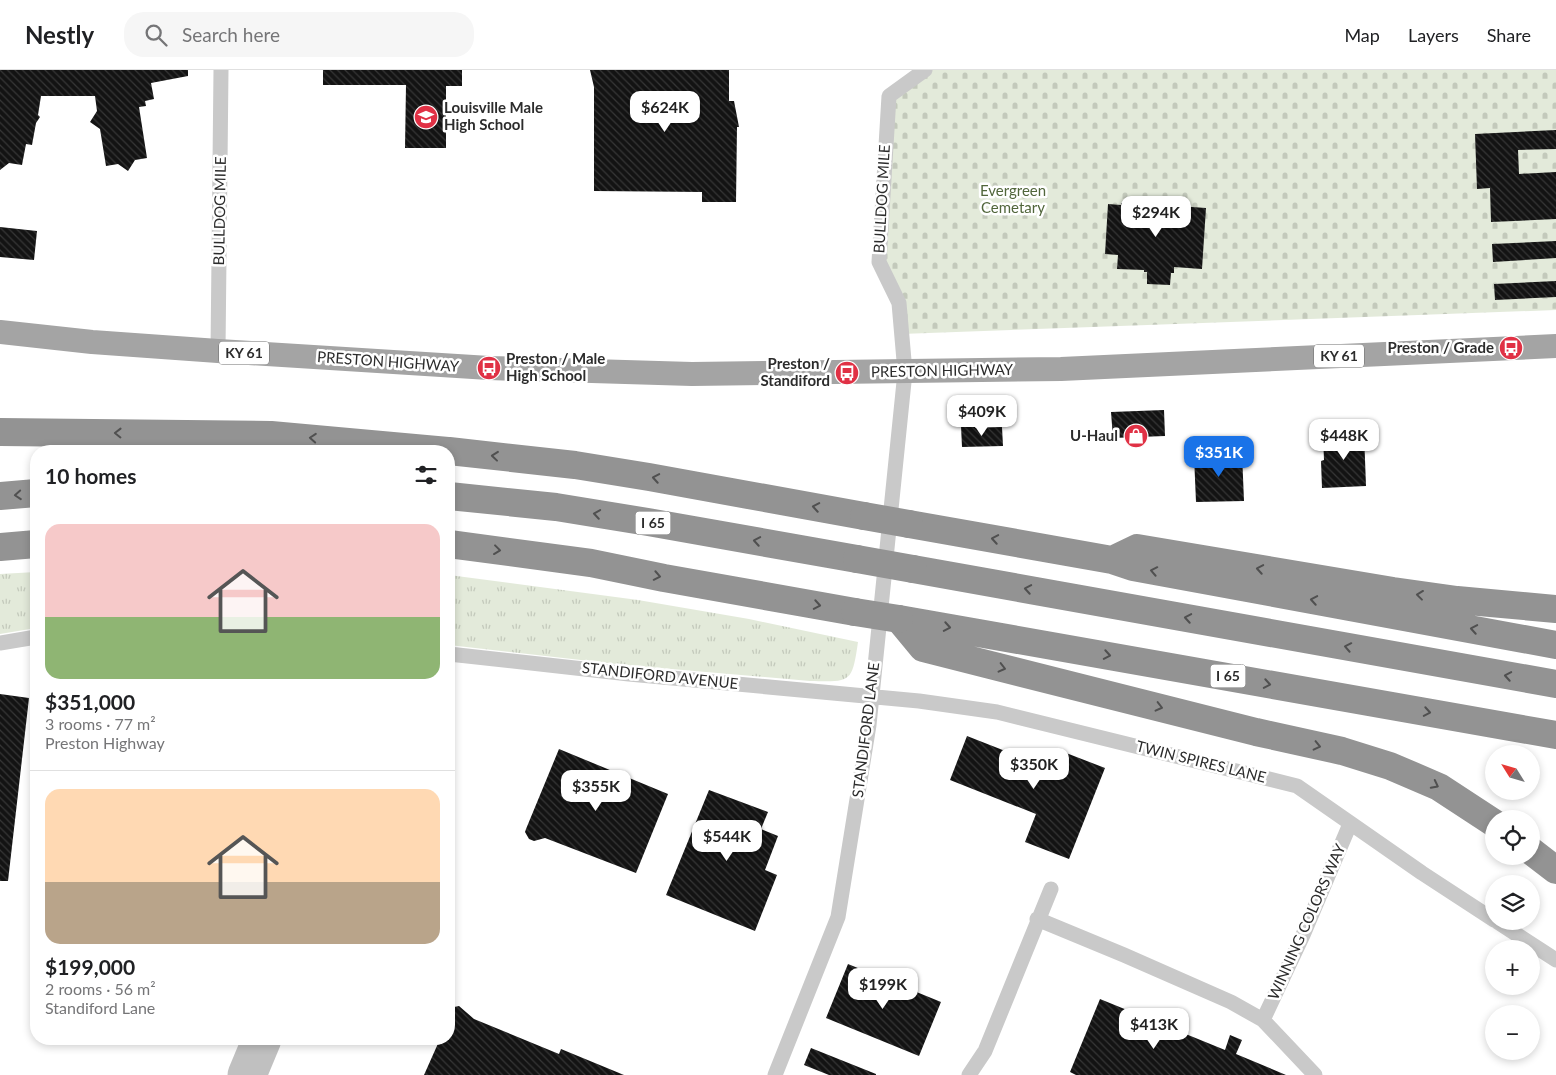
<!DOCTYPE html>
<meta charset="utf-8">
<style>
body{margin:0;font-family:Lato,sans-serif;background:#f6f6f6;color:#202124;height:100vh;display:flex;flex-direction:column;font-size:19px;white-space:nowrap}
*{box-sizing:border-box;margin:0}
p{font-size:16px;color:#757577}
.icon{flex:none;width:28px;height:28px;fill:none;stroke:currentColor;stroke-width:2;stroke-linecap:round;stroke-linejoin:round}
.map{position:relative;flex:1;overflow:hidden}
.side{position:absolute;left:30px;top:375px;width:425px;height:600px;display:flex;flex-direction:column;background:#fff;border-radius:20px;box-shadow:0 2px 8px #0003}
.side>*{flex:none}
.needle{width:32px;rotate:307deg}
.controls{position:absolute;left:1485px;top:675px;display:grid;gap:10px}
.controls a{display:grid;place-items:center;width:55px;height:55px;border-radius:50%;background:#fff;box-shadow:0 2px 8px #0003;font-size:25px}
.price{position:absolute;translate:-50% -42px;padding:0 11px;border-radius:10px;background:#fff;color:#222;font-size:16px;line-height:32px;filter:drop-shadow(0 1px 2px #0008)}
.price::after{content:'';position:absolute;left:50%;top:30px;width:15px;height:11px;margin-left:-8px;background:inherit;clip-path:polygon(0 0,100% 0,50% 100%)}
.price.current{background:#1a73e8;color:#fff}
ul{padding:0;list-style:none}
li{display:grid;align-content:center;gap:10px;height:265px;padding:0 15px}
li+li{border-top:1px solid #e0e0e0}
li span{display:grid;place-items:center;height:155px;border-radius:15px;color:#555}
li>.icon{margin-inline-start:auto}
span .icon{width:90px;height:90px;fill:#fffc;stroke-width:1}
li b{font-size:21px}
h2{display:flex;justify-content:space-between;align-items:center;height:60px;padding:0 15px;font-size:21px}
header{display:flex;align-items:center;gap:30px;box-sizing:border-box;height:70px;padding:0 25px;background:#fff;border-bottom:1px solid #e0e0e0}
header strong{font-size:24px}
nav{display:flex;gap:28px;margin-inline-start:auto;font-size:18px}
.search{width:350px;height:45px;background:#f6f6f6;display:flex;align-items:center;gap:12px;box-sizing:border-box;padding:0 18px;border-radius:20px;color:#757577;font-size:19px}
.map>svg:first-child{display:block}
</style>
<header>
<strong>Nestly</strong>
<div class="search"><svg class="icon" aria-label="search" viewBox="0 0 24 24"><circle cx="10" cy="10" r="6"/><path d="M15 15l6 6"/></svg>Search here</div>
<nav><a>Map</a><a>Layers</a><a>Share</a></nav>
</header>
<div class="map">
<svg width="1556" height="1005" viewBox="0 0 1556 1005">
<defs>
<pattern id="grass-tufts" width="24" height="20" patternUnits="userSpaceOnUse" patternTransform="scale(1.25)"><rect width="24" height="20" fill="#e3eada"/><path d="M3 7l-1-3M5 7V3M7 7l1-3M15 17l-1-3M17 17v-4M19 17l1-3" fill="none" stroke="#c3c9bb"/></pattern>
<pattern id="cemetery-stones" width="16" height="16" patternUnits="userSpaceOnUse" patternTransform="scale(1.25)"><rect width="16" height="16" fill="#e3eada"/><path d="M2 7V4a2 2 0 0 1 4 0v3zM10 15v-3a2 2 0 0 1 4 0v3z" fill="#c3c9bb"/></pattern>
<pattern id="building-back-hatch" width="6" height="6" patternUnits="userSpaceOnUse" patternTransform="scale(1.25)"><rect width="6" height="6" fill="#131313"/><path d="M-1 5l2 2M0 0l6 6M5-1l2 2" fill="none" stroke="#363636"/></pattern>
</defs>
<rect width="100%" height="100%" fill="#fff"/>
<path fill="url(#grass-tufts)" d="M36 502V558L0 564V504Z
M449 505 638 530 749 549 858 572C852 613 851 612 810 611L625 595 449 575Z"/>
<path fill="url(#cemetery-stones)" d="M925 0H1556V240L901 264 879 192 889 26Z"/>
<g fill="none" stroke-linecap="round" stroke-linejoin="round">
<path stroke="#c0c0c0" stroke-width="39" d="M247 1005 262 969"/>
</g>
<path fill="url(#building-back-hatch)" d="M0 0H188V6L151 13 154 29 145 31 146 36 139 37 147 88 135 90 128 101 118 94 106 96 100 59 90 52 97 41 95 26H41L38 45 40 47 36 53 32 75 26 74 22 95 9 93 0 100Z
M323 0H462V16H446V78H405L406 15H323Z
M590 0H729V31H734L739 57H737L736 132H702V122L594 121V17Z
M1556 60V79L1518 80 1519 104 1556 102V149L1491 152 1490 118 1477 119 1475 64Z
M1148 130 1178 132V136L1206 138 1202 199 1174 197V203H1171L1170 215 1147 214V202H1144V200L1117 199 1118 185 1105 184 1108 134 1121 135V133L1147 135Z
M0 157 37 161 34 190 0 187Z
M1556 171V188L1493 192 1492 174Z
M1556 211V227L1495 230 1494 214Z
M1164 340 1165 366 1113 368 1111 342Z
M961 356H975V358L1002 357 1003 376 962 377Z
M1364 363 1366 416 1322 418 1321 391 1324 390 1323 366Z
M1242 383 1244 431 1196 432 1194 386Z
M0 624 29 628 8 811H0Z
M967 666 1054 700 1061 681 1105 698 1069 789 1025 772 1036 744 950 710Z
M559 679 668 724 636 803 545 768 534 771 529 769 525 762 526 759Z
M709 720 768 742 761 759 778 766 765 800 777 805 755 861 666 825Z
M848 894 941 932 919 986 826 948Z
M1100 929 1225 980 1230 965 1242 970 1236 984 1286 1005H1076L1070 1002Z
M459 936 474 949 559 984 561 979 624 1005H424L440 969H449V944L454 937Z
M811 978 876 1004V1005H829L804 995Z"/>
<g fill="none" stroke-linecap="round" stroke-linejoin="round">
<path stroke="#c9c9c9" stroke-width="15" d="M218 281 221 0
M0 573 36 567
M449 584 629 604 919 631 997 642 1297 716 1422 803 1494 850
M1037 849 1124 885 1231 932 1263 950 1315 1005
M1496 851 1556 890
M1263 950 1303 865 1350 754
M775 1005 838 847 869 655 905 302 899 233 879 192 889 26 925 0
M969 1005 985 981 1051 819"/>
<path stroke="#a4a4a4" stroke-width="24" d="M0 262 92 272 218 281 489 298 692 304 1061 299 1556 276"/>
<path stroke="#939393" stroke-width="28" d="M0 362 271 365 448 381
M449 381 575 395 649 407 864 446
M0 426 36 423
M449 426 556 437 648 452 857 489
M909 454 1112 490 1133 497 1556 575
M449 474 591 493 664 508 855 542
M0 477 36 474
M1112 490 1137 478 1393 521 1457 530 1556 539
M913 499 1556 614
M899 549 1556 665
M899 549 923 578 1256 662 1342 681 1390 696 1439 717 1494 753
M1531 781 1556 800"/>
<path stroke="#939393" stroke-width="28" d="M864 446 909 454
M857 489 913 499
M855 542 899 549"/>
</g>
<defs><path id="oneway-chevron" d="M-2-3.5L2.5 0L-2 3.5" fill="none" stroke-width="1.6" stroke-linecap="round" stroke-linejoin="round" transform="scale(1.25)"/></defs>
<g stroke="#505050">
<use href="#oneway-chevron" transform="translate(118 363) rotate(-179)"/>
<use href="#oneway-chevron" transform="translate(313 368) rotate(-176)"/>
<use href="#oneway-chevron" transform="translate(495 386) rotate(-174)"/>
<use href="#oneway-chevron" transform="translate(656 408) rotate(-170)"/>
<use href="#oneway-chevron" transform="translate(18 425) rotate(176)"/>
<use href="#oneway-chevron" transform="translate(816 437) rotate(-170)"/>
<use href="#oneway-chevron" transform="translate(597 444) rotate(-171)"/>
<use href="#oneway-chevron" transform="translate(995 469) rotate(-170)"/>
<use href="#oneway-chevron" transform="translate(757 471) rotate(-170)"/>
<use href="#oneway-chevron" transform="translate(497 480) rotate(7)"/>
<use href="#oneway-chevron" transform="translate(1260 499) rotate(-170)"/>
<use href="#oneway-chevron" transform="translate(1154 501) rotate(-169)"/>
<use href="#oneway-chevron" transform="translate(657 506) rotate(11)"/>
<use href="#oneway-chevron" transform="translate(1028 519) rotate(-170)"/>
<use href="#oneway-chevron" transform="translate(1420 525) rotate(-173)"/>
<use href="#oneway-chevron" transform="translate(1314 530) rotate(-170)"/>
<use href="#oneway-chevron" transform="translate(817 535) rotate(10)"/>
<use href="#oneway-chevron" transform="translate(1188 548) rotate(-170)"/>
<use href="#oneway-chevron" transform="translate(947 557) rotate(10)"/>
<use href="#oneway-chevron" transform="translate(1474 559) rotate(-170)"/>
<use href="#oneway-chevron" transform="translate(1348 577) rotate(-169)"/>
<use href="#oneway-chevron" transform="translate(1107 585) rotate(10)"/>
<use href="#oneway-chevron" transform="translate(1002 598) rotate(14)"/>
<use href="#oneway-chevron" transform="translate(1508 606) rotate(-170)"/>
<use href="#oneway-chevron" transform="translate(1267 614) rotate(10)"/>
<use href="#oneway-chevron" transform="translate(1159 637) rotate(14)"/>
<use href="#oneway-chevron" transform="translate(1427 642) rotate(10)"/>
<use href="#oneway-chevron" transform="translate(1317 676) rotate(13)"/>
<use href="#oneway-chevron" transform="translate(1435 715) rotate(27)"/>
</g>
<defs>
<g id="school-disc" transform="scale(1.25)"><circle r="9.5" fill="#e03145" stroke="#fff"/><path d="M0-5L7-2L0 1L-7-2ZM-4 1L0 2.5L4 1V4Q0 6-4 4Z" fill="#fff"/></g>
<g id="bus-disc" transform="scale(1.25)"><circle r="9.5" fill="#e03145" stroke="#fff"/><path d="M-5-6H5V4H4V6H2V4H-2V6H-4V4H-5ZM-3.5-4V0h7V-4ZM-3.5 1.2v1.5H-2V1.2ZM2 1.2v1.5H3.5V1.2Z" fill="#fff"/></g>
<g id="shop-disc" transform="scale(1.25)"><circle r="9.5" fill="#e03145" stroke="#fff"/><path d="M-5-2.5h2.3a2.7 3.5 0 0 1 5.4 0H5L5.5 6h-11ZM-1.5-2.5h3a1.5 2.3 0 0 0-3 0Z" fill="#fff"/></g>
</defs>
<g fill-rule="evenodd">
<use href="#school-disc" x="426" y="47"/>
<use href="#bus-disc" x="1511" y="278"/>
<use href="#bus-disc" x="489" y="298"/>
<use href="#bus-disc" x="847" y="303"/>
<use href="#shop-disc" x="1136" y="366"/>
</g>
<g text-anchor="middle" stroke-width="5" stroke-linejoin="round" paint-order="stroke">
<g fill="#fff" stroke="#6b6b6b" stroke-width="1">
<rect x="219" y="271.5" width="50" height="23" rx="4"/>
<rect x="1314" y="274.5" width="50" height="23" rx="4"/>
<rect x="635.5" y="441.5" width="35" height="23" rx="4"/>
<rect x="1210.5" y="594.5" width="35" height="23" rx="4"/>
</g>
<g font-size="14" font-weight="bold" fill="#2c2c2c">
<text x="244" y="288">KY 61</text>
<text x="1339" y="291">KY 61</text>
<text x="653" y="458">I 65</text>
<text x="1228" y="611">I 65</text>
</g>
<g font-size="15" font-weight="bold" fill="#2c2c2c" stroke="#fff" text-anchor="end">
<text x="444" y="43" text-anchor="start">Louisville Male<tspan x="444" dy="17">High School</tspan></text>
<text x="1494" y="283">Preston / Grade</text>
<text x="506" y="294" text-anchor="start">Preston / Male<tspan x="506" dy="17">High School</tspan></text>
<text x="830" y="299">Preston /<tspan x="830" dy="17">Standiford</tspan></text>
<text x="1118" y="371">U-Haul</text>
</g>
<g font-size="15" fill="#51663b" stroke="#fff">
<text x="1013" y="126">Evergreen<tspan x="1013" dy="17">Cemetary</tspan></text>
</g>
<g font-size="15" fill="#2c2c2c" stroke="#fff">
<text transform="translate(882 129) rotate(-87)" y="5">BULLDOG MILE</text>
<text transform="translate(220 141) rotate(-89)" y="5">BULLDOG MILE</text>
<text transform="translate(388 292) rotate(4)" y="5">PRESTON HIGHWAY</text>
<text transform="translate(942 301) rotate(-1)" y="5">PRESTON HIGHWAY</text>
<text transform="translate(660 606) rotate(6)" y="5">STANDIFORD AVENUE</text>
<text transform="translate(866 660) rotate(-83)" y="5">STANDIFORD LANE</text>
<text transform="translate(1201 692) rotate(14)" y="5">TWIN SPIRES LANE</text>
<text transform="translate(1307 852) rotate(-66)" y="5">WINNING COLORS WAY</text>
</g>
</g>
</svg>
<div class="controls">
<a><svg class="needle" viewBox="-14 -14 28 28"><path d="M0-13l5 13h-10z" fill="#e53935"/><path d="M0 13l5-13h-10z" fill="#757577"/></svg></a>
<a><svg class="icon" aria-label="locate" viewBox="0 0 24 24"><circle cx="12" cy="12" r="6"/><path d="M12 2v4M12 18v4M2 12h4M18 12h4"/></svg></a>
<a><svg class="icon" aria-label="layers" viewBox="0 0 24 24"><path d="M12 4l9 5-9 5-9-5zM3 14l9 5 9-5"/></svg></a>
<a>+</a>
<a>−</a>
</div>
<b class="price" style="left:665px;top:63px">$624K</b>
<b class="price" style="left:1156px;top:168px">$294K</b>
<b class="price" style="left:982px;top:367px">$409K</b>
<b class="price" style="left:1344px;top:391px">$448K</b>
<b class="price current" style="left:1219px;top:408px">$351K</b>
<b class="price" style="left:1034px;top:720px">$350K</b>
<b class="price" style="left:596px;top:742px">$355K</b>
<b class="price" style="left:727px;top:792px">$544K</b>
<b class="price" style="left:883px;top:940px">$199K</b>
<b class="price" style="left:1154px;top:980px">$413K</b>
<section class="side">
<h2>10 homes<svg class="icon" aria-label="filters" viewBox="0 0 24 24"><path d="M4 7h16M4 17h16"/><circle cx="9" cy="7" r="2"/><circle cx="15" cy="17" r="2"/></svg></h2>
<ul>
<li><span style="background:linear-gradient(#f6c9c9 60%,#8fb573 0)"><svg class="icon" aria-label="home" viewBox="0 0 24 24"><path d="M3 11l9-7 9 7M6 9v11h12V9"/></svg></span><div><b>$351,000</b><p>3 rooms · 77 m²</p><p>Preston Highway</p></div></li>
<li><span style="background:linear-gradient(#ffd9b3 60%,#b9a48a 0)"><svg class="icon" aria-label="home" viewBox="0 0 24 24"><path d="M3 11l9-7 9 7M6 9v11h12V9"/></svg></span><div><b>$199,000</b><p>2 rooms · 56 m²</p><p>Standiford Lane</p></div></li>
</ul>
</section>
</div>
